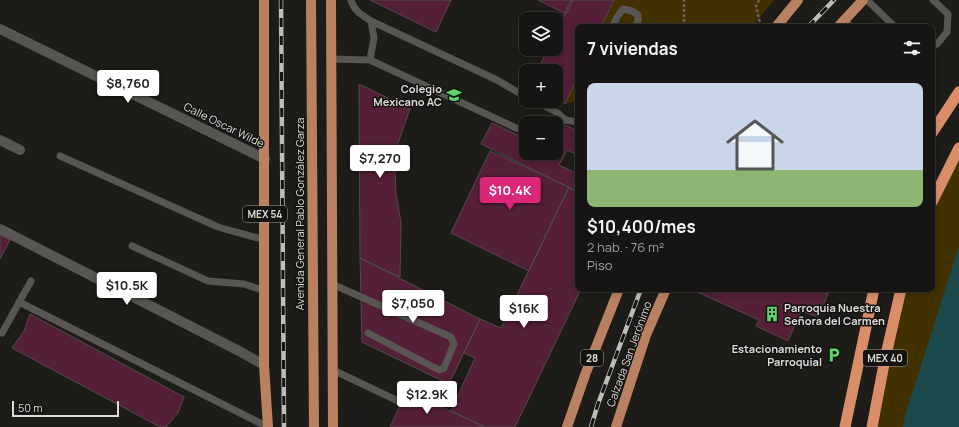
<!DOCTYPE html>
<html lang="es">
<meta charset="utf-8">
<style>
body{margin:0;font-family:Manrope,sans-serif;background:#232221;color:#f1f3f6;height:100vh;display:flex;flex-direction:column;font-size:15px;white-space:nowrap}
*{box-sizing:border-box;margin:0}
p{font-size:13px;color:#9e9fa0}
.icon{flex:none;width:22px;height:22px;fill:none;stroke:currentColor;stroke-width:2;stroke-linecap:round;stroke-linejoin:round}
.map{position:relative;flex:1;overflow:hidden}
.drawer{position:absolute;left:575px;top:24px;width:360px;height:268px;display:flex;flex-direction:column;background:#161513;border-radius:8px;box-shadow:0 2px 6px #0003,0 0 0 1px #353433}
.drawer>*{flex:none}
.buttons{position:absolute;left:519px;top:12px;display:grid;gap:8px}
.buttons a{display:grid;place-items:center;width:44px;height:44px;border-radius:8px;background:#161513;box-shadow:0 2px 6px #0003,0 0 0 1px #353433;font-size:20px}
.scale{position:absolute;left:12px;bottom:10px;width:107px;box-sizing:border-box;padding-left:4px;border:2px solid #dddbd9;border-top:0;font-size:11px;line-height:14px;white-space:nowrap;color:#dddbd9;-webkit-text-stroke:3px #151310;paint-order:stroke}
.price{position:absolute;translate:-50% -34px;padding:0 9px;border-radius:4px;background:#fff;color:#222;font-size:13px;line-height:26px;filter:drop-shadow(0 1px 2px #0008)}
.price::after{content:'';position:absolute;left:50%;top:24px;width:12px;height:9px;margin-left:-6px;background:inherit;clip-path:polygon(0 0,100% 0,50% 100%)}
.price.on{background:#db2777;color:#fff}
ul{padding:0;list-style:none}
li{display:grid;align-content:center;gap:8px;height:212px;padding:0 12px}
li span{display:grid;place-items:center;height:124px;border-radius:8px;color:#555}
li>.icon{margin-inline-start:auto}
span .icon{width:72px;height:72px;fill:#fffc;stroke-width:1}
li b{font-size:17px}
h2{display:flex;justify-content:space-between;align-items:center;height:48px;padding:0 12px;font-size:17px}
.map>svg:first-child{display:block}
</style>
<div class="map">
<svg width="959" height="427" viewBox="0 0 959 427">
<rect width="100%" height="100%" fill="#1e1c19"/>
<path fill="#413100" d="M614 0H774L752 27H601Z
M578 76V100L565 104Z
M959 159V427H875L905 289H932V214Z"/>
<path fill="#1c4a4c" d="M959 246V427H903L905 416Z"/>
<path fill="#541f37" stroke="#504b4d" d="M370 0H451L436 32Z
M538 0H573L566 14Z
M571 0H614L601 27H578V76L565 104 556 99V71H537L548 49H556V32Z
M359 84 410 109 397 146 395 171 396 193 401 223 400 277 360 258Z
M492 123 526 139V153H556V141L563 124 578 131V149L576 154 567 150 559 165 578 174V192L481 144Z
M490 151 569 187 529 271 451 233Z
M569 187 578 192V289H581L515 427H485L451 411 475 358 464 353 480 319 501 328Z
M0 235 10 240 0 259Z
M360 258 480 319 449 384 362 342Z
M696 289H815L828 294 818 317 801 311 788 341 756 326 759 320 695 291Z
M815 289H830L828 294Z
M30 314 184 397 178 413 166 427H160L12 348 24 331Z
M407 391 485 427H390Z"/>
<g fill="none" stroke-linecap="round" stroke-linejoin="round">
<path stroke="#656360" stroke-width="2.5" stroke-dasharray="3 2" stroke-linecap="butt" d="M759 0 756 6 761 27
M684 27V0"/>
<path stroke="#585652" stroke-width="7" d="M351 0C354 11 362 15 371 21L497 80 526 97
M867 0 895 27
M845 20 851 27
M612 27 617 17 623 9 632 11 638 15V21L634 27
M932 46 937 44 947 32 948 14 933 0
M331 59 370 60 516 128 526 130
M370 60 374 38 371 21
M535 101 558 113 565 120
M556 124 565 120 578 122
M60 156 218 227 265 240
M132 246 208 281 244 284 265 291
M332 284 451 337 454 344 444 368 439 370 368 333
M19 302 268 427
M2 333 31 281
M333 370 398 401"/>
<path stroke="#585652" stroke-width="10" d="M0 29 265 159
M0 140 20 150
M0 229 239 351 264 365"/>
<path stroke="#ba8062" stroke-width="10" d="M264 0V365L268 427
M311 0 314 427
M331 0 333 427
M776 27 798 0
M838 27 863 0
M567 427 585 375 619 289
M616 427 646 335 666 289"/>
<path stroke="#da8e67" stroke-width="11" d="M932 133 959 92
M932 202 959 148
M845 427 874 289
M872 427 885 359 901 289"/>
<g stroke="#bfbdba" stroke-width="4.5">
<path id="rail" d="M281 0 284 427
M808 27 834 0
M591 427 598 404 641 289"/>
</g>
<use href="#rail" stroke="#151310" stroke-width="3" stroke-dasharray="9" stroke-linecap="butt"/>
</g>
<defs>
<g id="school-bare" transform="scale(1.2)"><path d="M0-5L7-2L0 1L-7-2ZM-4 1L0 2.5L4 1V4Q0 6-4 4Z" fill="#5dd56c" stroke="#151310" stroke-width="2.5" paint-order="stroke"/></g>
<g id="building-bare" transform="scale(1.2)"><path d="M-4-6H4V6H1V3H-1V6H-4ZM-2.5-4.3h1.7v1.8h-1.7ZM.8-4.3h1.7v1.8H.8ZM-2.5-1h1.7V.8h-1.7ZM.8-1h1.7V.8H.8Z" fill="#5dd56c" stroke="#151310" stroke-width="2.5" paint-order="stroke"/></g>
<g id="parking-bare" transform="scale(1.2)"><path d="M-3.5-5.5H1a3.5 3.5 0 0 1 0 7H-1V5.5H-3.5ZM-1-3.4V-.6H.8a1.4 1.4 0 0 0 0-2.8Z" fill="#5dd56c" stroke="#151310" stroke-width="2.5" paint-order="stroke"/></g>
</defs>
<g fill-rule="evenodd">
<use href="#school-bare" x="454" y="95"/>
<use href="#building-bare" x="772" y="314"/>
<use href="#parking-bare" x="834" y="355"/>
</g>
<g text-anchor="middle" stroke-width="3" stroke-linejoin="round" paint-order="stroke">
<g fill="#151310" stroke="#a19f9d" stroke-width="1">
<rect x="243" y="206" width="44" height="16" rx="3"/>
<rect x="581" y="350" width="22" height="16" rx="3"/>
<rect x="863" y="350" width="44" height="16" rx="3"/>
</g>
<g font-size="10" font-weight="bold" fill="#dddbd9">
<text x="265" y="218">MEX 54</text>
<text x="592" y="362">28</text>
<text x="885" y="362">MEX 40</text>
</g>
<g font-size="11" font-weight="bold" fill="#dddbd9" stroke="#151310" text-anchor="end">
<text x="442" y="93">Colegio<tspan x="442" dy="13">Mexicano AC</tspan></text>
<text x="784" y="312" text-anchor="start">Parroquia Nuestra<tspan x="784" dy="13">Señora del Carmen</tspan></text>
<text x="822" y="353">Estacionamiento<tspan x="822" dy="13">Parroquial</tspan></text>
</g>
<g font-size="11" fill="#dddbd9" stroke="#151310">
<text transform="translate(224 125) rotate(26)" y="4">Calle Oscar Wilde</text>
<text transform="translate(300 214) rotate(-90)" y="4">Avenida General Pablo González Garza</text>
<text transform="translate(629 354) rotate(-70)" y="4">Calzada San Jerónimo</text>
</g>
</g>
</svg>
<div class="buttons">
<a><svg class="icon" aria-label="layers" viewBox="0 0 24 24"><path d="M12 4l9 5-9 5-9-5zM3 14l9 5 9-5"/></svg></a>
<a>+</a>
<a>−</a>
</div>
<div class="scale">50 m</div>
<b class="price" style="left:128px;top:104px">$8,760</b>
<b class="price" style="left:380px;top:179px">$7,270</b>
<b class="price on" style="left:510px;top:211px">$10.4K</b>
<b class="price" style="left:127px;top:306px">$10.5K</b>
<b class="price" style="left:413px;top:324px">$7,050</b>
<b class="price" style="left:524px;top:329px">$16K</b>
<b class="price" style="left:427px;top:415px">$12.9K</b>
<section class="drawer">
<h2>7 viviendas<svg class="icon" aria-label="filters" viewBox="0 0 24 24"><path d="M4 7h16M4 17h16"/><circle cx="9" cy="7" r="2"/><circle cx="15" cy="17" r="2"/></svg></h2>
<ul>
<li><span style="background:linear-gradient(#c9d6e8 70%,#8fb573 0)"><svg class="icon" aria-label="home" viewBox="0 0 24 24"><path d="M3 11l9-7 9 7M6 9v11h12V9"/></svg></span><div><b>$10,400/mes</b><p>2 hab. · 76 m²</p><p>Piso</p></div></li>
</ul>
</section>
</div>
